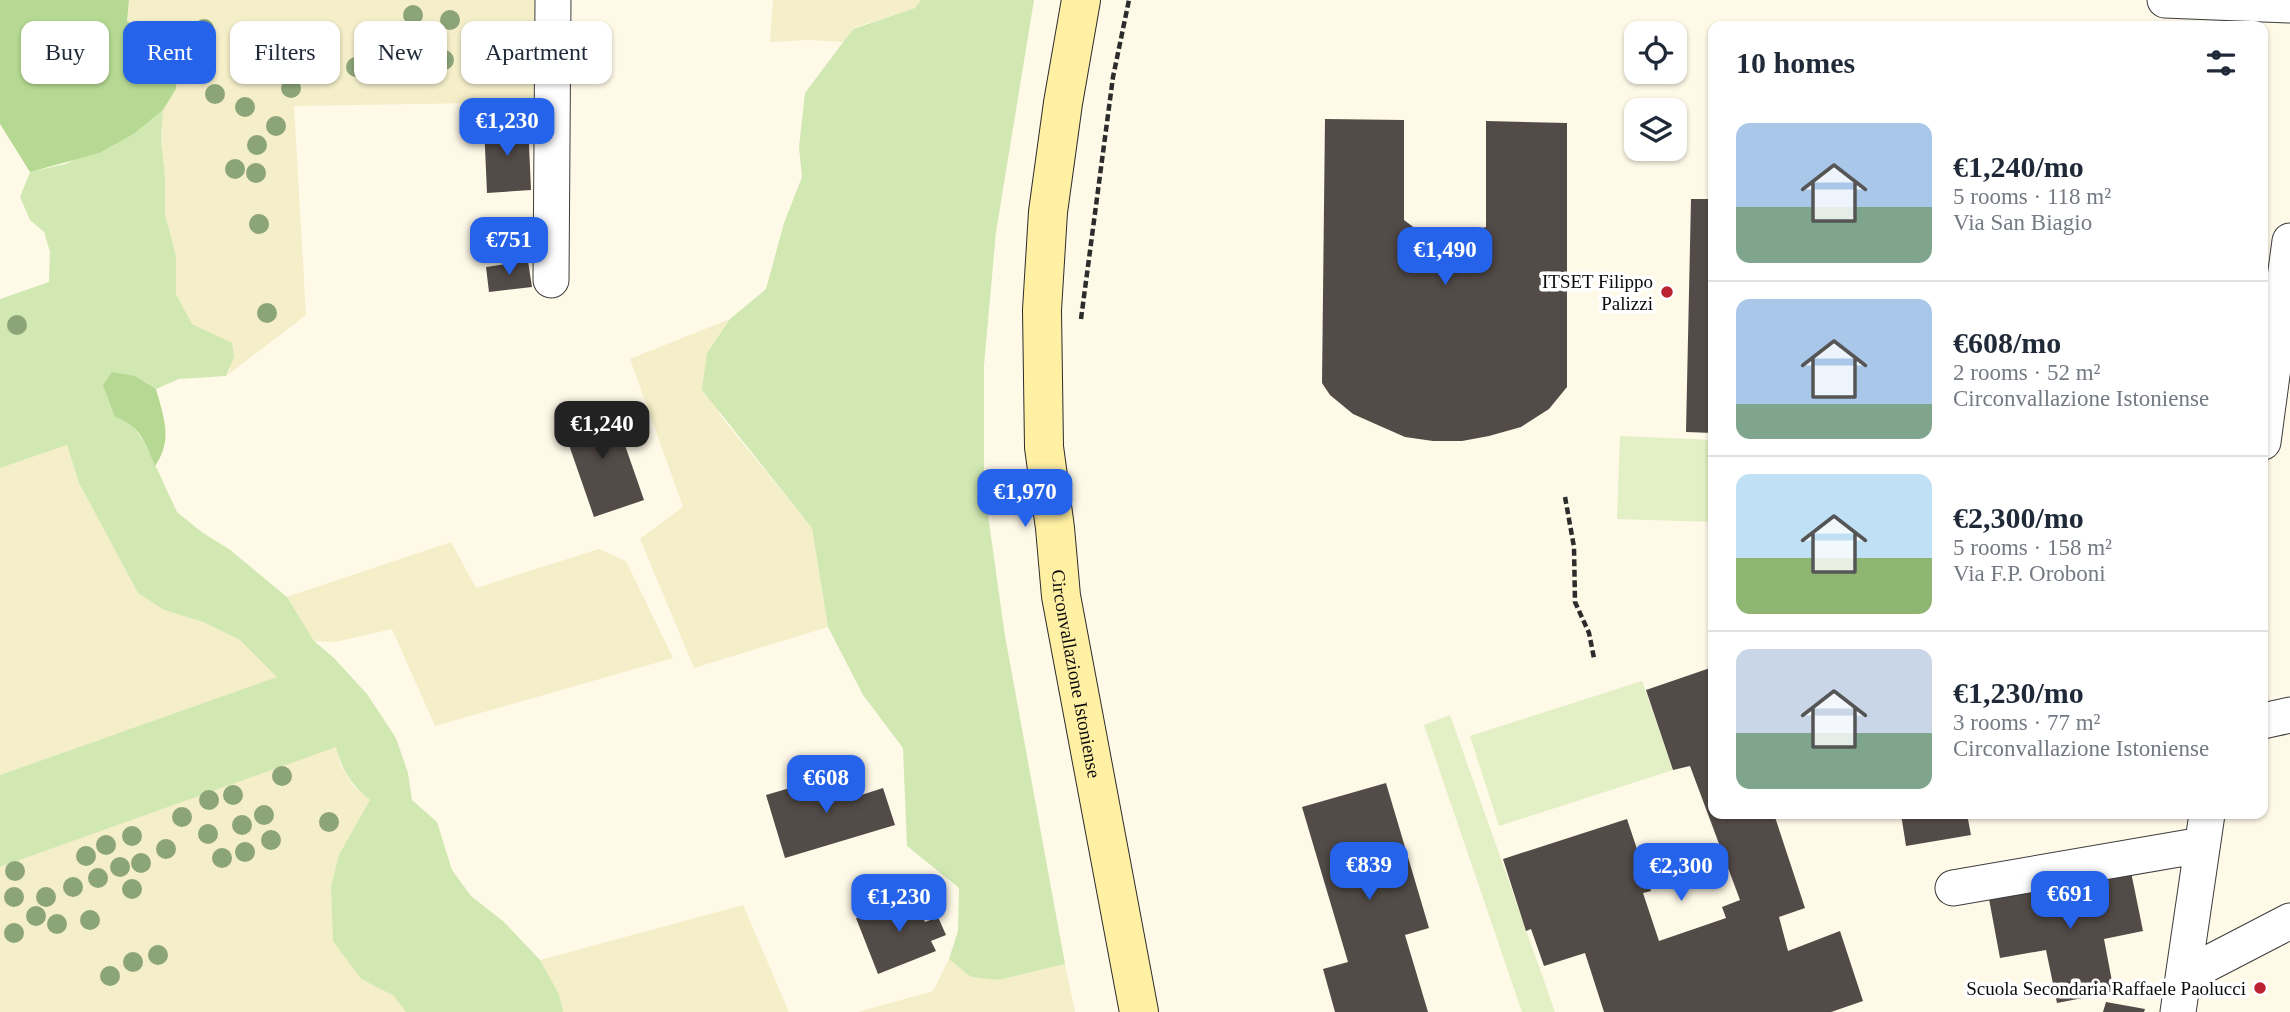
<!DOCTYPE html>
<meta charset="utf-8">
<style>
body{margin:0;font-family:Georgia,serif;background:#f2f2f3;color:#1f2937;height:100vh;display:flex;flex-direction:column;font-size:26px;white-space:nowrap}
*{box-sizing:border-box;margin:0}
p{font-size:23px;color:#747a83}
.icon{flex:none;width:38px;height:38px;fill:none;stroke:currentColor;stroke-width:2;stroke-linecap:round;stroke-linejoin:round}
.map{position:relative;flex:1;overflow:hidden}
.details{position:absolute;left:1708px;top:21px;width:560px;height:798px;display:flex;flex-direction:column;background:#fff;border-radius:14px;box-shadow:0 2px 5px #0004}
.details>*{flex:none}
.guide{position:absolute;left:21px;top:21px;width:665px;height:63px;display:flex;gap:14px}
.buttons{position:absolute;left:1624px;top:21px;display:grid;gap:14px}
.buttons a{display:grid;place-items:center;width:63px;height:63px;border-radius:14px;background:#fff;box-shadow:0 2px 5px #0004;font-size:35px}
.price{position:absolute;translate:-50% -60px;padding:0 16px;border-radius:14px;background:#2563eb;color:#fff;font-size:23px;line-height:46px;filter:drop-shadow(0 2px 4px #0008)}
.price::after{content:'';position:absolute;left:50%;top:42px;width:21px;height:16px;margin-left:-10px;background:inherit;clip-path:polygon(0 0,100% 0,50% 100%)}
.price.active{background:#222;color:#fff}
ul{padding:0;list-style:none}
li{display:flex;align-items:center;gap:21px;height:175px;padding:0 28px}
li+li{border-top:2px solid #e0e1e3}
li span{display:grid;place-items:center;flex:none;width:196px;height:140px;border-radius:14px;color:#555}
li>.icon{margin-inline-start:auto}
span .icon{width:84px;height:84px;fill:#fffc;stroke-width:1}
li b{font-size:30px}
h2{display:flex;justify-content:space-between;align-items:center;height:84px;padding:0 28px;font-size:30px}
.pill{padding:0 24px;border-radius:14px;background:#fff;box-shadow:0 2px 5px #0004;font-size:24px;line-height:63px}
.pill.active{background:#2563eb;color:#fff}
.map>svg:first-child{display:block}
</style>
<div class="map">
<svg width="2290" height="1012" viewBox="0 0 2290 1012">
<rect width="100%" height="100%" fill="#fff9e8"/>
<path fill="#f4eec9" d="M129 0H550L535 102 294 106 306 315 226 376 230 370 216 336 192 324 176 294V256L165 214V177L161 139 163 110 176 89 127 21Z
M773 0H921L915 8 853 28 843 42 808 40 770 42Z
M730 319 707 353 719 414 812 528 828 627 694 668 640 539 683 507 630 359Z
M67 445 79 483 138 593 164 610 203 622 240 640 278 677 0 775V468Z
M451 542 476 588 599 549 626 561 673 658 435 726 392 629 335 642 314 641 287 597Z
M336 746 341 766 354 787 370 800 357 825 361 979 394 996 406 1012H0V867Z
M743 905 789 1012H563L559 994 540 960Z
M949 959 971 977 998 980 1065 964 1075 1012H858L933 991Z"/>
<path fill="#d1e8b3" d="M921 0H1034L996 232 984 365V487L1005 636 1065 964 998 980 971 977 949 959 958 931 959 888 907 846 903 748 863 695 828 627 812 528 702 390 707 353 730 319 766 289 784 223 802 177 799 147 805 93 853 29 915 8Z
M163 110 161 139 165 177V214L176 256V294L192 324 232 343 234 357 226 376 179 379 156 389 135 376 130 422 145 443 177 512 203 533 229 549 287 597 314 641 334 658 367 694 396 738 408 773 412 800 437 822 452 870 471 896 504 922 540 960 559 994 563 1012H406L394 996 361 979 333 941 331 887 339 855 370 800C351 785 342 770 336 747L0 867V775L277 677 240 640 203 622 164 610 138 593 79 483 67 445 0 468V299L49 282 50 252 44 232 30 220 20 197 30 172 65 164 135 133Z"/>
<path fill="#b5d992" d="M0 0H129L127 21 155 41 177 65 176 89 163 110 135 133 99 153 30 172 0 124Z
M112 372 135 376 156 389C164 418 173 440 155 466 145 442 140 425 115 417L103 385Z"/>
<path fill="#e3efc4" d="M1620 436 1713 440V522L1617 519Z
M1642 681 1673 770 1499 826 1470 736Z
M1450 715 1555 1012H1522L1424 725Z"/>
<path fill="#534b47" d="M1325 119 1404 120V220L1416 229 1439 236 1462 233 1486 227V121L1567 123V387L1549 409 1521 427 1489 436 1462 441H1433L1405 437 1380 426 1353 414 1330 395 1322 383Z
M528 123 531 190 487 193 484 125Z
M1691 199H1713V433L1686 432Z
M528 261 532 287 489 292 486 267Z
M611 405 644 500 594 517 561 422Z
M1713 667V814H1774L1805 908 1779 917 1788 951 1840 931 1863 1001 1831 1012H1604L1585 953 1544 966 1531 929 1526 931 1503 859 1627 819 1651 891 1643 893 1659 941 1726 918 1722 907 1740 900 1690 766 1673 770 1646 690Z
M841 773 849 799 883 788 895 825 785 858 766 795Z
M1386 783 1429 928 1405 935 1428 1012H1335L1323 969 1348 962 1302 807Z
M1901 814H1967L1971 835 1906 846Z
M2131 872 2143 931 2104 939 2114 992 2057 1003 2046 950 2000 958 1989 899 2055 886 2059 905 2070 903 2066 885Z
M914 895 925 922 938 917 946 935 931 941 936 951 878 974 856 918Z
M2106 1002 2145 1009 2144 1012H2103Z"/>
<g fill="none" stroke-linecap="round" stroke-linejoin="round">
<g stroke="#3d3d3d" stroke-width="37">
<path id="minor" d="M2165 0 2290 5
M551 280 553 0
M2263 442 2290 241
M2263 721 2290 715
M1953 888 2202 845
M2184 976 2290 921
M2178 1012 2207 814"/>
</g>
<g stroke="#2c2c2c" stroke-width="40">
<g id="secondary">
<path id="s1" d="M1081 0 1063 103 1048 212 1042 310 1044 447 1055 528 1061 596 1139 1012"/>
</g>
</g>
<path stroke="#2c2c2c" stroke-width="4.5" stroke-dasharray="7 3.5" stroke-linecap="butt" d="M1081 319 1113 77 1129 0
M1565 497 1574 547 1575 602 1589 633 1594 658"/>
<use href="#minor" stroke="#fff" stroke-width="35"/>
<use href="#secondary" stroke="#fff0a3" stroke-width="38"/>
</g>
<g fill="#8ca578">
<circle cx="413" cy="15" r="10"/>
<circle cx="450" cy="20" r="10"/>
<circle cx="204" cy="29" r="10"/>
<circle cx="256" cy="32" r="10"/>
<circle cx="382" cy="50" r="10"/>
<circle cx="444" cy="60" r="10"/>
<circle cx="412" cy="61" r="10"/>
<circle cx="292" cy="65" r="10"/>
<circle cx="356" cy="67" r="10"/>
<circle cx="261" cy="71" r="10"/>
<circle cx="291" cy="88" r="10"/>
<circle cx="215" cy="94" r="10"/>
<circle cx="245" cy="107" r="10"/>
<circle cx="276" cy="126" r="10"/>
<circle cx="257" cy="145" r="10"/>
<circle cx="235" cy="169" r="10"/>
<circle cx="256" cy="173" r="10"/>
<circle cx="259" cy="224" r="10"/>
<circle cx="267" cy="313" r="10"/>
<circle cx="17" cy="325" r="10"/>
<circle cx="282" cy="776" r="10"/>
<circle cx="233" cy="795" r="10"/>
<circle cx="209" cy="800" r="10"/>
<circle cx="264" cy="815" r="10"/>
<circle cx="182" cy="817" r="10"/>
<circle cx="329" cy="822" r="10"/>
<circle cx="242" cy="825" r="10"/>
<circle cx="208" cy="834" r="10"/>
<circle cx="132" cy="836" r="10"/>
<circle cx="271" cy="840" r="10"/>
<circle cx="106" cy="845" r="10"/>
<circle cx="166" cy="849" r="10"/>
<circle cx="245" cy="852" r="10"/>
<circle cx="86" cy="856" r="10"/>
<circle cx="222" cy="858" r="10"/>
<circle cx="141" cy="863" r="10"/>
<circle cx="120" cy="867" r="10"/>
<circle cx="15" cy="871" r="10"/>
<circle cx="98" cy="878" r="10"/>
<circle cx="73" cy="887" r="10"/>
<circle cx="132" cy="889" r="10"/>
<circle cx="14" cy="897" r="10"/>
<circle cx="46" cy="897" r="10"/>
<circle cx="36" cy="916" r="10"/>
<circle cx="90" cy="920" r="10"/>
<circle cx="57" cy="924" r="10"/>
<circle cx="14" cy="933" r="10"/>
<circle cx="158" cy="955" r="10"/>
<circle cx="133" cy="962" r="10"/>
<circle cx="110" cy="976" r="10"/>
</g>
<g fill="#b92332" stroke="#fff" stroke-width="2.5">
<circle cx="1667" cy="292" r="7"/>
<circle cx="2260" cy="988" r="7"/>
</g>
<g text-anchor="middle" stroke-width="7" stroke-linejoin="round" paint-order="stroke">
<g font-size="19" fill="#0a0a0a" stroke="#fff" text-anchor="end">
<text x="1653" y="288">ITSET Filippo<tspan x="1653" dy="22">Palizzi</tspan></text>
<text x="2246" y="995">Scuola Secondaria Raffaele Paolucci</text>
</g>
<g font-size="19" fill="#0a0a0a" stroke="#fff">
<text dy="7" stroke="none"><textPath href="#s1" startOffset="679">Circonvallazione Istoniense</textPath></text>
</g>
</g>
</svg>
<div class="buttons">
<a><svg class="icon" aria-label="locate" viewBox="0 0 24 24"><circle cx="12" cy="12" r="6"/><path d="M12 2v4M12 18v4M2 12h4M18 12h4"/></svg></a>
<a><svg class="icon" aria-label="layers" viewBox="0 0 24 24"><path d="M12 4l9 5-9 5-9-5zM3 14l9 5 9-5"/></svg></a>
</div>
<b class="price" style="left:507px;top:158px">€1,230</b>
<b class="price" style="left:509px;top:277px">€751</b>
<b class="price" style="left:1445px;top:287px">€1,490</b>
<b class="price active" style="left:602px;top:461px">€1,240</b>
<b class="price" style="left:1025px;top:529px">€1,970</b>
<b class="price" style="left:826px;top:815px">€608</b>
<b class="price" style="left:1369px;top:902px">€839</b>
<b class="price" style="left:1681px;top:903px">€2,300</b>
<b class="price" style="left:2070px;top:931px">€691</b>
<b class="price" style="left:899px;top:934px">€1,230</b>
<div class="guide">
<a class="pill">Buy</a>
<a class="pill active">Rent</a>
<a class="pill">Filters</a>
<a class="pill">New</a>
<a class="pill">Apartment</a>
</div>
<section class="details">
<h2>10 homes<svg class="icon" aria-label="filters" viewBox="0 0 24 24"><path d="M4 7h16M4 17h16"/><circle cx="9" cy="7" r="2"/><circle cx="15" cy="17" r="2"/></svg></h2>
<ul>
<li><span style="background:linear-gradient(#a9c7e8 60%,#7fa58c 0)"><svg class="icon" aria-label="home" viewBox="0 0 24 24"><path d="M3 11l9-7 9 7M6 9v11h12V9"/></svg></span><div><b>€1,240/mo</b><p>5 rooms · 118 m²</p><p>Via San Biagio</p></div></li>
<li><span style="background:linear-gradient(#a9c7e8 75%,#7fa58c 0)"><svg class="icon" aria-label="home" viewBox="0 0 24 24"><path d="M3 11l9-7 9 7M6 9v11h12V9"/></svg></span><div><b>€608/mo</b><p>2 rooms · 52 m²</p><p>Circonvallazione Istoniense</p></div></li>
<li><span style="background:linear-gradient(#bfe0f5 60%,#8fb573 0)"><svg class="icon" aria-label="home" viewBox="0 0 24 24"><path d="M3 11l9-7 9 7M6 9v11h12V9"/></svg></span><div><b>€2,300/mo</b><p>5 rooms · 158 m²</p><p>Via F.P. Oroboni</p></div></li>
<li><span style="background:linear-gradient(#c9d6e8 60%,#7fa58c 0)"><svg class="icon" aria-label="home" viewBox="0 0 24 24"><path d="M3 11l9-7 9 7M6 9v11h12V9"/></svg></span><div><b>€1,230/mo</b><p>3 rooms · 77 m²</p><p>Circonvallazione Istoniense</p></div></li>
</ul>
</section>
</div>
